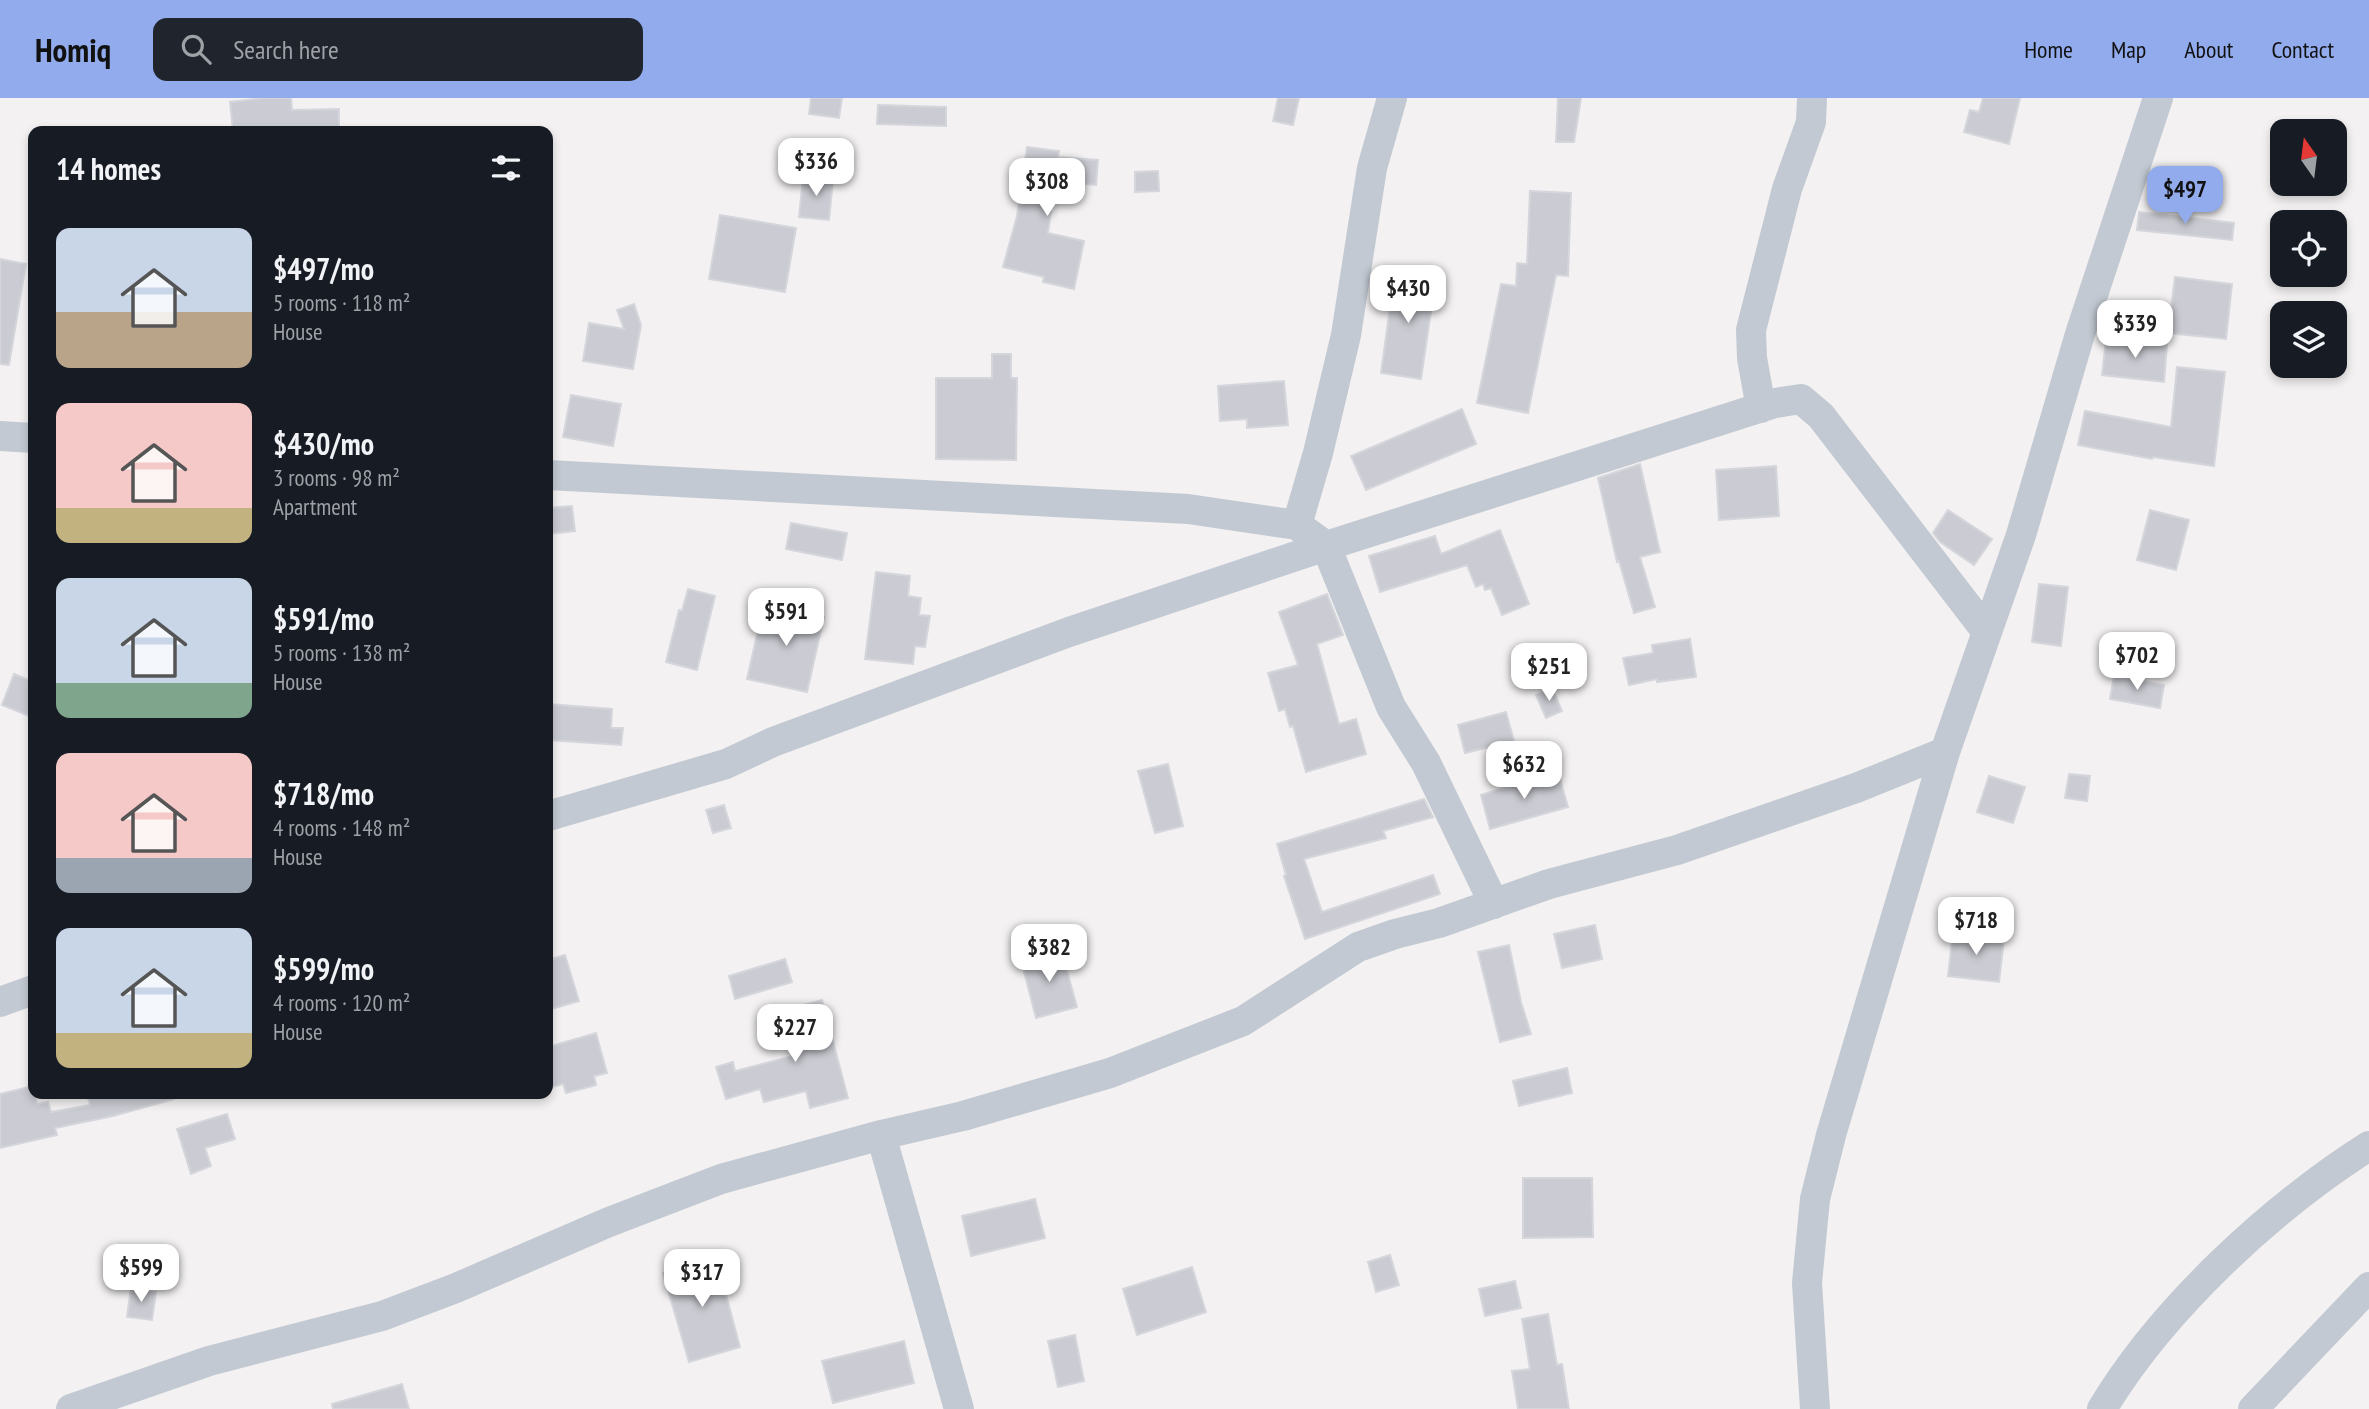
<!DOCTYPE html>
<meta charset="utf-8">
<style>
body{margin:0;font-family:"PT Sans Narrow",sans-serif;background:#20242c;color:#f1f3f6;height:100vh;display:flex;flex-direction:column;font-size:26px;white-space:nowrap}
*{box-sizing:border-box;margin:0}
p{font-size:23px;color:#9ea1a6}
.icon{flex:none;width:38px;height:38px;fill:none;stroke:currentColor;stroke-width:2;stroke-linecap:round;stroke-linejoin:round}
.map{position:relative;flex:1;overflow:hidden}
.drawer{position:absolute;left:28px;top:28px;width:525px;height:973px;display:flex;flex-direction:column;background:#171b24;border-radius:14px;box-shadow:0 4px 10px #0003}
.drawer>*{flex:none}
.needle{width:46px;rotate:346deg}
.buttons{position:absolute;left:2270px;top:21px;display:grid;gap:14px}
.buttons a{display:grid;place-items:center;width:77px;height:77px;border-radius:14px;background:#171b24;box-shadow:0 4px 10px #0003;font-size:35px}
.price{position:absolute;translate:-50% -60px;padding:0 16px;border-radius:14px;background:#fff;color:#222;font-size:23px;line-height:46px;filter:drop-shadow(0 2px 4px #0008)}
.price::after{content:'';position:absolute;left:50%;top:42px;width:21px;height:16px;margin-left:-10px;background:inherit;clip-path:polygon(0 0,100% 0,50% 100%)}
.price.current{background:#92abec;color:#111}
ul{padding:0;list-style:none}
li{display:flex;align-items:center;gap:21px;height:175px;padding:0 28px}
li span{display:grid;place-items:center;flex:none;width:196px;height:140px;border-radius:14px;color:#555}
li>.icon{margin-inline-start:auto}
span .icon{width:84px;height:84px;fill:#fffc;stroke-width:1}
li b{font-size:30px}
h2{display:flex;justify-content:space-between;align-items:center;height:84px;padding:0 28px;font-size:30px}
header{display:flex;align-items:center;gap:42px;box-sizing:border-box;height:98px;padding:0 35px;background:#92abec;color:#111}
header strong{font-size:33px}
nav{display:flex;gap:38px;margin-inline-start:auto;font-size:24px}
.search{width:490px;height:63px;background:#20242c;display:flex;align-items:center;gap:18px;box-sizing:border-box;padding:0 24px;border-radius:14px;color:#9ea1a6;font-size:26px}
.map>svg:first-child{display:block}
</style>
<header>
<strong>Homiq</strong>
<div class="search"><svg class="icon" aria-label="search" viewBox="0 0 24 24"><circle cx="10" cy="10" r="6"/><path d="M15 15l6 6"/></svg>Search here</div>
<nav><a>Home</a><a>Map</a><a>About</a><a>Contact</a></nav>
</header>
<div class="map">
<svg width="2369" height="1311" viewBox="0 0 2369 1311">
<rect width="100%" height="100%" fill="#f3f1f1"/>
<path fill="#cbccd3" stroke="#d5d6dc" stroke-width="2" d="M264 0H291L292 12 339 11V33H233L230 4Z
M811 0H842L839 20 809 16Z
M1278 0H1299L1293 27 1273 23Z
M1558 0H1581L1574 44H1556Z
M1983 0H2020L2009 46 1964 34 1970 12 1979 14Z
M878 7 946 9V28L877 26Z
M1027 49 1059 53 1058 59 1098 62 1096 87 1055 84 1048 135 1084 143 1074 191 1043 184 1044 179 1003 169 1017 118Z
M1158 73 1159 93 1135 94V74Z
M803 79 833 82 829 122 799 119Z
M1530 93 1571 95 1568 178 1556 177 1528 315 1477 305 1501 186 1516 188 1517 165 1527 166Z
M2139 114 2234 125 2232 142 2137 132Z
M720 117 796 130 785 194 709 181Z
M0 161 26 166 9 267 0 266Z
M1395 173 1436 179 1421 281 1381 275Z
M2175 179 2232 186 2226 241 2168 235Z
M634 206 641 227 633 271 583 263 589 225 624 231 617 212Z
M2106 241 2167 247 2164 284 2102 277Z
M992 256H1011V280H1017L1016 362 936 361V280H992Z
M2177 269 2225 274 2214 368 2153 359 2152 361 2078 347 2085 313 2171 329Z
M1284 283 1288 327 1247 330V321L1220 323 1218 288Z
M571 297 621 306 613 348 563 339Z
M1462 311 1476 346 1366 392 1351 358Z
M1640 366 1660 454 1640 459 1655 509 1634 515 1619 463 1617 464 1598 380Z
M1776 368 1779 418 1719 422 1716 372Z
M572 408 575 433 548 436V410Z
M1948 412 1992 441 1974 467 1940 444 1933 435Z
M2150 412 2189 422 2176 472 2137 462Z
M791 425 847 435 842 462 786 451Z
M1500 432 1529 506 1502 517 1491 490 1485 492 1483 486 1476 489 1467 467 1380 494 1369 458 1435 438 1441 456Z
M876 474 910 478 908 498 921 500 919 517 930 518 925 549 915 548 913 566 865 561Z
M2039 486 2068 489 2061 548 2032 544Z
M688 491 715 498 697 572 666 564 679 512 682 513Z
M1327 496 1343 537 1317 546 1339 626 1356 621 1366 656 1306 674 1293 628 1290 629 1285 611 1279 613 1268 575 1298 567 1279 514Z
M764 506 824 519 807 594 747 581Z
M1690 541 1696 579 1657 584V581L1629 587 1623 560 1653 555 1652 547Z
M14 576 33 584V607L29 618 2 607Z
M2114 578 2164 587 2160 610 2110 601Z
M1552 590 1562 613 1546 620 1536 597Z
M548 606 612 611 611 630H623L621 647 548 642Z
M1506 614 1514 643 1465 655 1458 627Z
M1168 666 1183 728 1155 735 1138 673Z
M1558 674 1568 709 1490 731 1481 697Z
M2069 676 2090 678 2087 703 2065 700Z
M1989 678 2025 689 2013 725 1977 714Z
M1424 701 1433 719 1383 733 1386 740 1304 761 1322 814 1433 777 1440 796 1305 841 1284 778 1286 777 1277 746Z
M724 707 731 730 713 735 706 712Z
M1595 827 1602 861 1562 870 1554 836Z
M1953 834 2004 841 1999 884 1948 878Z
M1509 847 1521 904 1531 936 1500 944 1478 854Z
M1061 851 1077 909 1036 920 1021 862Z
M565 857 579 903 548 912V862Z
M785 861 792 884 735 901 729 878Z
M822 902 848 1000 810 1010 806 993 764 1004 760 991 726 1001 716 969 733 964 735 973 797 957 785 912Z
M596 935 607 975 594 978 596 987 566 995 563 986 548 990V949Z
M1567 970 1572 995 1519 1008 1513 983Z
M33 988 37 1006 48 1004 51 1014 90 1007 87 996H173L174 1001 113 1018 55 1030 57 1037 0 1050V996Z
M227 1016 235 1041 205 1050 211 1068 191 1076 177 1031Z
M1523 1080H1592L1593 1139 1523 1140Z
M1035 1101 1045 1140 971 1158 962 1118Z
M1390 1157 1399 1187 1376 1194 1368 1164Z
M716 1159 740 1249 689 1264 663 1175Z
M1192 1169 1206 1214 1137 1237 1123 1191Z
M1515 1183 1521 1210 1485 1218 1479 1191Z
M131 1190 156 1194 152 1222 127 1219Z
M1548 1216 1557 1267 1562 1266 1569 1311H1518L1512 1273 1530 1271 1522 1221Z
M1075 1237 1084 1283 1058 1289 1048 1243Z
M904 1243 914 1285 833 1305 822 1263Z
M402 1286 409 1311H333L332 1306Z"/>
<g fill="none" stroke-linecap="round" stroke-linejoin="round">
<path stroke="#c2c9d2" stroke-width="30" d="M1392 0 1372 70 1346 237 1318 355 1297 427 1326 448 1775 305 1801 301 1821 318 1987 534
M1761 310 1752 260 1751 232 1787 91 1811 24 1812 0
M0 338 33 340
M548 377 1188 411 1297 427
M548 718 726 666 773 644 1069 534 1326 448 1391 609 1426 665 1494 806
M0 904 33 892
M881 1037 959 1311
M71 1311 209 1263 382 1218 456 1190 609 1124 721 1081 881 1037 963 1018 1110 975 1243 923 1358 849 1395 836 1439 825 1549 786 1677 752 1856 690 1945 654
M1815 1311 1807 1185 1815 1101 1831 1037 1945 654 2021 437 2080 236 2158 0
M2102 1311C2162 1211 2270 1111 2369 1048
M2253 1311 2369 1189"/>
</g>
</svg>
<div class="buttons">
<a><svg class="needle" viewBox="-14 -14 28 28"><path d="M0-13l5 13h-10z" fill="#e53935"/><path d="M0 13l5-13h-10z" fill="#9ea1a6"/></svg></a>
<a><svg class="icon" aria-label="locate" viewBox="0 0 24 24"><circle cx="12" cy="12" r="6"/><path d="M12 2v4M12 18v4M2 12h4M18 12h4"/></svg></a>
<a><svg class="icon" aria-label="layers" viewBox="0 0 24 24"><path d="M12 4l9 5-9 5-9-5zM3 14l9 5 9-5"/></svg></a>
</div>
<b class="price" style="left:816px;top:100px">$336</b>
<b class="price" style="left:1047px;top:120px">$308</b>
<b class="price current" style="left:2185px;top:128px">$497</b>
<b class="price" style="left:1408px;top:227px">$430</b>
<b class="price" style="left:2135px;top:262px">$339</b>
<b class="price" style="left:786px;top:550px">$591</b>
<b class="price" style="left:2137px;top:594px">$702</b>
<b class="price" style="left:1549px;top:605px">$251</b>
<b class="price" style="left:1524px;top:703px">$632</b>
<b class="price" style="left:1976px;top:859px">$718</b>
<b class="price" style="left:1049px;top:886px">$382</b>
<b class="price" style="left:795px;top:966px">$227</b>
<b class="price" style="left:141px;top:1206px">$599</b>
<b class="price" style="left:702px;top:1211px">$317</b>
<section class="drawer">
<h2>14 homes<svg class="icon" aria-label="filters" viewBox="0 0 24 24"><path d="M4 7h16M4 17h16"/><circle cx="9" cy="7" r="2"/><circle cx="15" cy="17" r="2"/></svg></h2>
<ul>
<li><span style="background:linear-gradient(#c9d6e8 60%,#b9a48a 0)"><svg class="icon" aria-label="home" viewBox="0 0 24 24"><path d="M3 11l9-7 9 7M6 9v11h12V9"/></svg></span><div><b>$497/mo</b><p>5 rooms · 118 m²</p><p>House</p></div></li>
<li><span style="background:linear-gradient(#f6c9c9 75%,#c2b280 0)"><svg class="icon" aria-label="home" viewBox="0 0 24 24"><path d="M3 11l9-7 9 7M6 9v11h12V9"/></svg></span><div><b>$430/mo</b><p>3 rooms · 98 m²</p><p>Apartment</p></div></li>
<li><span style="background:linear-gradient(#c9d6e8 75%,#7fa58c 0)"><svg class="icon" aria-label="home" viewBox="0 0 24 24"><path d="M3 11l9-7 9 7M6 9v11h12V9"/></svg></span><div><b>$591/mo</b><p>5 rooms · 138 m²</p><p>House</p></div></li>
<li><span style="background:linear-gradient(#f6c9c9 75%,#9aa5b1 0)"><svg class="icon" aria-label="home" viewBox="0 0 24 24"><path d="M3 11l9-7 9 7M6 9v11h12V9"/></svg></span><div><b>$718/mo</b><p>4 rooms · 148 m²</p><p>House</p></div></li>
<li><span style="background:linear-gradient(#c9d6e8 75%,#c2b280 0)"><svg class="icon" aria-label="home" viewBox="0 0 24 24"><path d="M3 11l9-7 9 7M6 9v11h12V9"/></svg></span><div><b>$599/mo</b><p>4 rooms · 120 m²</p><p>House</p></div></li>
</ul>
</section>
</div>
